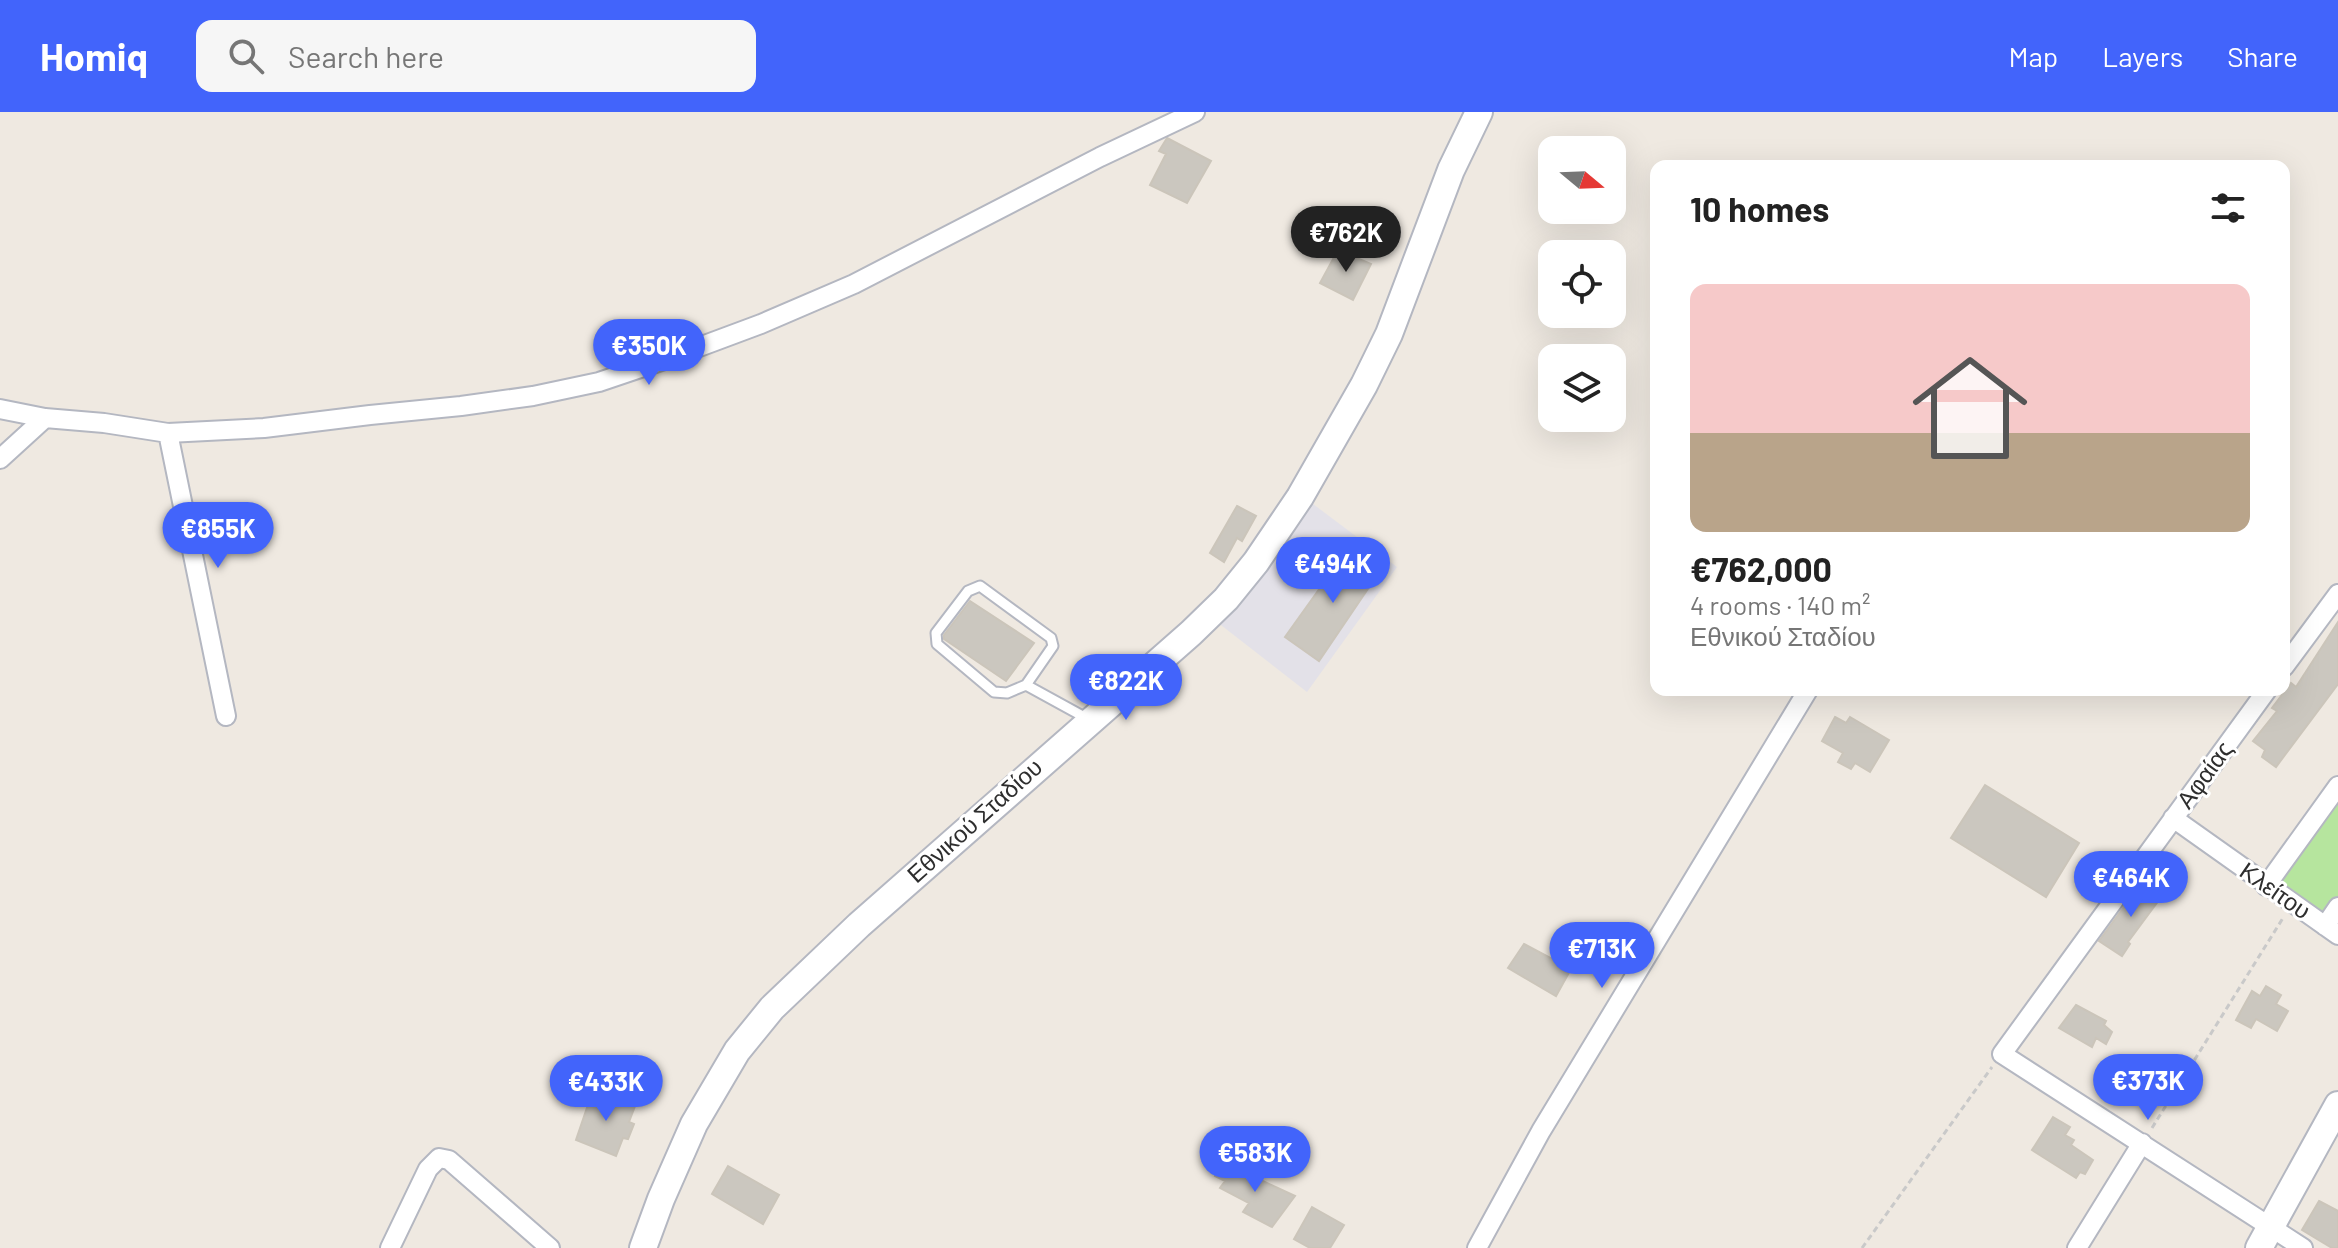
<!DOCTYPE html>
<meta charset="utf-8">
<style>
body{margin:0;font-family:Barlow,sans-serif;background:#f6f6f6;color:#222;height:100vh;display:flex;flex-direction:column;font-size:30px;white-space:nowrap}
*{box-sizing:border-box;margin:0}
p{font-size:26px;color:#767676}
.icon{flex:none;width:44px;height:44px;fill:none;stroke:currentColor;stroke-width:2;stroke-linecap:round;stroke-linejoin:round}
.map{position:relative;flex:1;overflow:hidden}
.panel{position:absolute;left:1650px;top:48px;width:640px;height:536px;display:flex;flex-direction:column;background:#fff;border-radius:16px;box-shadow:0 8px 32px #0002}
.panel>*{flex:none}
.needle{width:52px;rotate:109deg}
.fabs{position:absolute;left:1538px;top:24px;display:grid;gap:16px}
.fabs a{display:grid;place-items:center;width:88px;height:88px;border-radius:16px;background:#fff;box-shadow:0 8px 32px #0002;font-size:40px}
.price{position:absolute;translate:-50% -68px;padding:0 18px;border-radius:28px;background:#4264fb;color:#fff;font-size:26px;line-height:52px;filter:drop-shadow(0 2px 4px #0008)}
.price::after{content:'';position:absolute;left:50%;top:48px;width:24px;height:18px;margin-left:-12px;background:inherit;clip-path:polygon(0 0,100% 0,50% 100%)}
.price.selected{background:#222;color:#fff}
ul{padding:0;list-style:none}
li{display:grid;align-content:center;gap:16px;height:424px;padding:0 40px}
li span{display:grid;place-items:center;height:248px;border-radius:16px;color:#555}
li>.icon{margin-inline-start:auto}
span .icon{width:144px;height:144px;fill:#fffc;stroke-width:1}
li b{font-size:34px}
h2{display:flex;justify-content:space-between;align-items:center;height:96px;padding:0 40px;font-size:34px}
header{display:flex;align-items:center;gap:48px;box-sizing:border-box;height:112px;padding:0 40px;background:#4264fb;color:#fff}
header strong{font-size:38px}
nav{display:flex;gap:44px;margin-inline-start:auto;font-size:28px}
.search{width:560px;height:72px;background:#f6f6f6;display:flex;align-items:center;gap:20px;box-sizing:border-box;padding:0 28px;border-radius:16px;color:#767676;font-size:30px}
.map>svg:first-child{display:block}
</style>
<header>
<strong>Homiq</strong>
<div class="search"><svg class="icon" aria-label="search" viewBox="0 0 24 24"><circle cx="10" cy="10" r="6"/><path d="M15 15l6 6"/></svg>Search here</div>
<nav><a>Map</a><a>Layers</a><a>Share</a></nav>
</header>
<div class="map">
<svg width="2338" height="1136" viewBox="0 0 2338 1136">
<rect width="100%" height="100%" fill="#efe9e1"/>
<path fill="#e3e1e8" d="M1305 386 1397 455 1307 580 1208 503Z"/>
<path fill="#b6e59e" d="M2338 684V788L2327 804 2278 767Z"/>
<path fill="#cbc7bf" stroke="#cbc5ba" stroke-width="2" d="M1167 26 1211 49 1187 91 1150 73 1166 42 1159 39Z
M1338 138 1371 152 1353 188 1320 171Z
M1237 394 1256 404 1242 429 1237 426 1224 450 1210 441Z
M1348 437 1380 459 1319 549 1285 525Z
M970 489 1034 531 1006 569 944 527V523Z
M2338 510V572L2276 655 2262 645 2265 638 2253 629 2277 599 2272 596 2291 571 2296 575Z
M1835 605 1846 611 1850 605 1889 628 1870 660 1855 651 1851 657 1838 650 1843 641 1822 629Z
M1985 673 2079 731 2046 785 1951 726Z
M2143 769 2162 784 2128 830 2130 832 2122 844 2099 829Z
M1524 832 1571 857 1556 884 1508 856Z
M2266 874 2281 883 2276 892 2288 899 2277 919 2256 907 2251 916 2236 908 2252 879 2260 884Z
M2076 893 2106 909 2104 913 2112 920 2106 932 2096 926 2092 935 2059 916Z
M593 978 635 994 629 1010 634 1012 628 1027 623 1026 616 1044 576 1028Z
M2053 1005 2070 1015 2065 1023 2074 1028 2071 1033 2093 1048 2085 1062 2080 1060 2076 1066 2032 1038Z
M1222 1050 1295 1084 1272 1115 1243 1100 1249 1091 1220 1076 1225 1069 1215 1064Z
M728 1054 779 1083 763 1112 712 1082Z
M2319 1089 2338 1099V1136H2332L2302 1118Z
M1312 1095 1344 1113 1330 1136H1310L1294 1127Z"/>
<g fill="none" stroke-linecap="round" stroke-linejoin="round">
<g stroke="#b4b7c1" stroke-width="13">
<path id="lane" d="M1026 573 1053 534 1051 526 980 474 968 479 936 521 937 532 994 580 1007 581 1026 573 1088 607"/>
</g>
<g stroke="#b4b7c1" stroke-width="22">
<path id="street" d="M0 297 45 306 104 311 168 321 264 316 370 303 461 294 533 284 599 270 667 247 761 212 854 172 1100 45 1195 0
M168 321 226 604
M0 347 45 306
M2284 555 2338 482
M2267 578 2002 942 2303 1136
M2173 706 2338 823
M2266 774 2338 674
M2325 814 2338 795
M390 1136 428 1057 439 1046 449 1048 550 1136
M1477 1136 1541 1019 1808 578
M2077 1136 2142 1031"/>
</g>
<g stroke="#b4b7c1" stroke-width="30">
<path id="secondary" d="M643 1136 661 1087 694 1012 737 939 772 896 859 813 1191 521 1226 487 1256 450 1300 385 1364 273 1389 222 1451 58 1479 0
M2259 1136 2338 993"/>
</g>
<path stroke="#c9c9c9" stroke-width="3" stroke-dasharray="6 4" stroke-linecap="butt" d="M2152 1016 2283 806
M1862 1136 1992 955"/>
<use href="#lane" stroke="#fff" stroke-width="9"/>
<use href="#street" stroke="#fff" stroke-width="18"/>
<use href="#secondary" stroke="#fff" stroke-width="26"/>
</g>
<g text-anchor="middle" stroke-width="6" stroke-linejoin="round" paint-order="stroke">
<g font-size="24" fill="#2e2e2e" stroke="#fff">
<text transform="translate(2205 663) rotate(-54)" y="8">Αφαίας</text>
<text transform="translate(975 709) rotate(-42)" y="8">Εθνικού Σταδίου</text>
<text transform="translate(2275 779) rotate(35)" y="8">Κλείτου</text>
</g>
</g>
</svg>
<div class="fabs">
<a><svg class="needle" viewBox="-14 -14 28 28"><path d="M0-13l5 13h-10z" fill="#e53935"/><path d="M0 13l5-13h-10z" fill="#767676"/></svg></a>
<a><svg class="icon" aria-label="locate" viewBox="0 0 24 24"><circle cx="12" cy="12" r="6"/><path d="M12 2v4M12 18v4M2 12h4M18 12h4"/></svg></a>
<a><svg class="icon" aria-label="layers" viewBox="0 0 24 24"><path d="M12 4l9 5-9 5-9-5zM3 14l9 5 9-5"/></svg></a>
</div>
<b class="price selected" style="left:1346px;top:162px">€762K</b>
<b class="price" style="left:649px;top:275px">€350K</b>
<b class="price" style="left:218px;top:458px">€855K</b>
<b class="price" style="left:1333px;top:493px">€494K</b>
<b class="price" style="left:1126px;top:610px">€822K</b>
<b class="price" style="left:2131px;top:807px">€464K</b>
<b class="price" style="left:1602px;top:878px">€713K</b>
<b class="price" style="left:2148px;top:1010px">€373K</b>
<b class="price" style="left:606px;top:1011px">€433K</b>
<b class="price" style="left:1255px;top:1082px">€583K</b>
<section class="panel">
<h2>10 homes<svg class="icon" aria-label="filters" viewBox="0 0 24 24"><path d="M4 7h16M4 17h16"/><circle cx="9" cy="7" r="2"/><circle cx="15" cy="17" r="2"/></svg></h2>
<ul>
<li><span style="background:linear-gradient(#f6c9c9 60%,#b9a48a 0)"><svg class="icon" aria-label="home" viewBox="0 0 24 24"><path d="M3 11l9-7 9 7M6 9v11h12V9"/></svg></span><div><b>€762,000</b><p>4 rooms · 140 m²</p><p>Εθνικού Σταδίου</p></div></li>
</ul>
</section>
</div>
